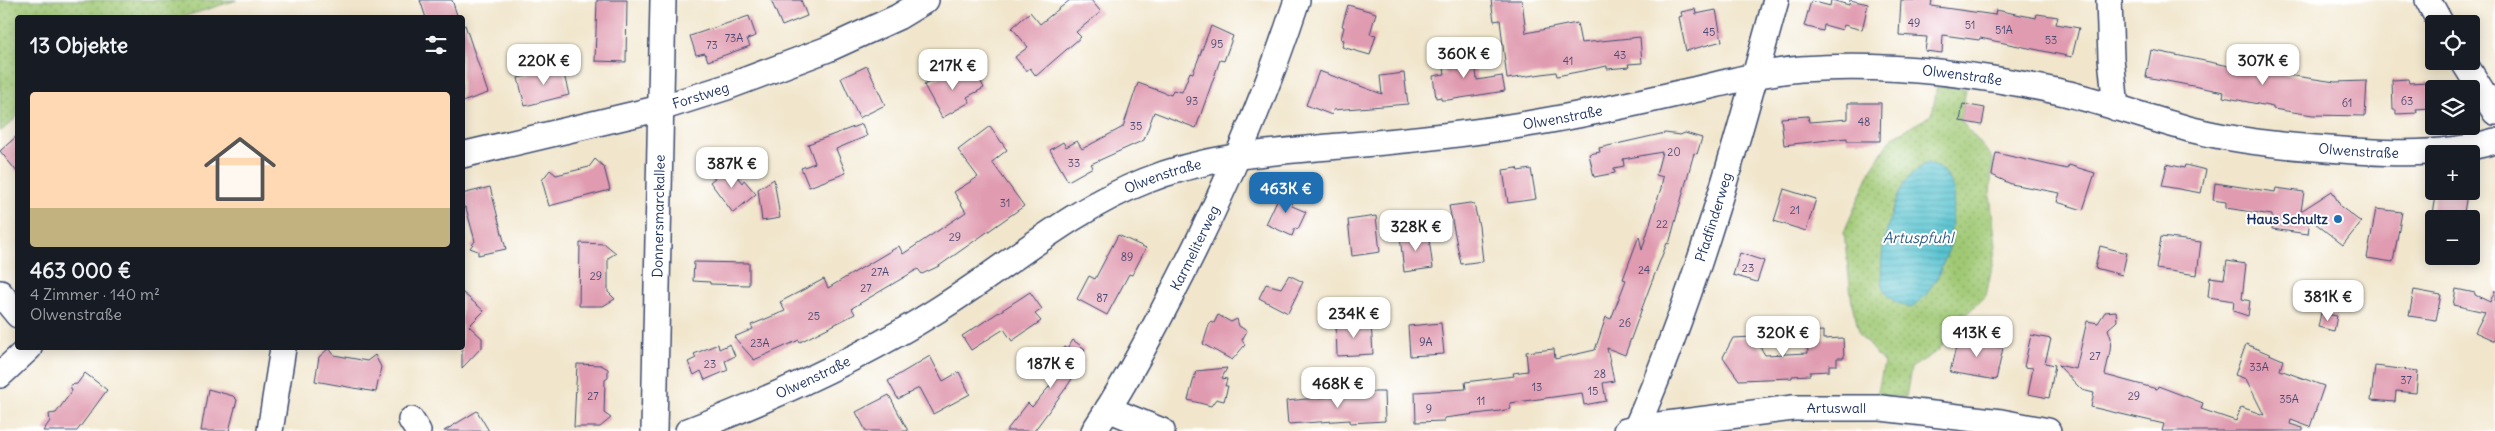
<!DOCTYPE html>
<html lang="de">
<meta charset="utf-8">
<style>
body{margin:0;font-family:Delius,sans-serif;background:#242831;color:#f1f3f6;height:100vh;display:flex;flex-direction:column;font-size:19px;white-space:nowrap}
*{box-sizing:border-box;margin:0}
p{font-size:16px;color:#9ea1a6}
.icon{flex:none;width:28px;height:28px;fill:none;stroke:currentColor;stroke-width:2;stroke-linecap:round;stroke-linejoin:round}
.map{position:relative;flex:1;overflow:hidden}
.details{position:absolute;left:15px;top:15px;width:450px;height:335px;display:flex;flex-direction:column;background:#171b24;border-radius:5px;box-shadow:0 2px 12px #0003}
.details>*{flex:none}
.tools{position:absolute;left:2425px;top:15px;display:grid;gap:10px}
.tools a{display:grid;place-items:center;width:55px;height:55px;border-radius:5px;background:#171b24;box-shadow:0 2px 12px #0003;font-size:25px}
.price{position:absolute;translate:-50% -42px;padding:0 11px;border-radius:10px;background:#fff;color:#222;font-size:16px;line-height:32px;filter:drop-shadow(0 1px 2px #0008)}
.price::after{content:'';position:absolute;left:50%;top:30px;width:15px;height:11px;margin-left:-8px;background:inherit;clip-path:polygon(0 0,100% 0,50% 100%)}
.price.on{background:#1f6fb2;color:#fff}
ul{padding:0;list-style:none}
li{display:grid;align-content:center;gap:10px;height:265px;padding:0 15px}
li+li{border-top:1px solid #363941}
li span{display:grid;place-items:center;height:155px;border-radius:5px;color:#555}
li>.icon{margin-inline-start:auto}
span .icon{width:90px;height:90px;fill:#fffc;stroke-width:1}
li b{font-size:21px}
h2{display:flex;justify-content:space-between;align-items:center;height:60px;padding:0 15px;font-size:21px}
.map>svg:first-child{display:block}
</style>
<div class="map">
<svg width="2495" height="431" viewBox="0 0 2495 431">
<defs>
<pattern id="park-dots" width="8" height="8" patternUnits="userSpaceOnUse" patternTransform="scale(1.25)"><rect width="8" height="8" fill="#a0c974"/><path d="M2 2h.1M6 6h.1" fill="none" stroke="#82a462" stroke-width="1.8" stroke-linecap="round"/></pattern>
<pattern id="water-rules" width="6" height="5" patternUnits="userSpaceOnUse" patternTransform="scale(1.25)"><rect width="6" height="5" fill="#57c3d0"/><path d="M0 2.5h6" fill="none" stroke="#479fac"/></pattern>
</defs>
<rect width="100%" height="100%" fill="#fff"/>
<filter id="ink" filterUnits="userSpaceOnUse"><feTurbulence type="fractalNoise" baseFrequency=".02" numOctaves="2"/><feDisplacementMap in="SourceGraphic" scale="10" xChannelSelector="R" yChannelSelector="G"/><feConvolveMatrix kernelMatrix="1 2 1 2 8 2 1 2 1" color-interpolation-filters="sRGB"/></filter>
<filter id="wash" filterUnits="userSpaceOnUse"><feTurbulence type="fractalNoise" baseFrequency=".0096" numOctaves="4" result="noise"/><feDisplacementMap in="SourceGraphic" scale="20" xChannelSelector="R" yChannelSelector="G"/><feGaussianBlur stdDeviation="1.12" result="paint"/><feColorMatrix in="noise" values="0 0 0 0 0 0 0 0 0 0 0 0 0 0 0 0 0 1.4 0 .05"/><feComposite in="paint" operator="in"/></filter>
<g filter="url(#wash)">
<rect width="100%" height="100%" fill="#f1e6cc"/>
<path fill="url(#park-dots)" stroke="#5e7c69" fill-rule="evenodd" d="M0 0H237L183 17 18 18 17 117 0 132Z
M1937 86 1966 89 1960 120 1993 158 1990 194 1996 246 1986 296 1954 325 1939 350 1911 368 1906 397 1877 396 1884 363 1860 335 1852 304 1844 232 1871 170 1891 138 1932 115ZM1927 162 1891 212 1907 180Z"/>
<path fill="url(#water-rules)" stroke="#397997" d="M1926 162 1944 171 1954 189 1950 246 1938 276 1926 295 1911 308C1900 304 1892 302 1886 292 1872 269 1892 201 1906 181 1911 174 1920 168 1926 162Z"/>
<g id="blocks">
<path fill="#e09bb0" d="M420 0H452L458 18H426Z
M597 0H627L626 62 595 61Z
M771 0H801L807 16 782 26Z
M1070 0H1091L1101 12 1076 32 1081 37 1036 76 1030 68 1026 71 1015 57 1028 47 1012 28 1030 12 1040 24Z
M1491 0H1522L1526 33 1577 23 1581 43 1640 37 1642 63 1628 64 1629 67 1607 69V66L1557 76 1556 72 1507 79 1500 20 1494 21Z
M1831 0 1849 5 1850 0 1868 4 1862 30 1844 25 1842 30 1824 25 1823 31 1804 26 1811 1 1830 6Z
M1901 0H1932L1931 6 1995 15 1996 10 2036 18 2037 14 2058 17 2056 24 2079 28 2072 57 1980 38 1979 40 1943 35 1942 53 1925 51 1927 37 1899 35Z
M1348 5 1376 13 1370 34 1376 35 1370 55 1342 47 1344 40 1341 39 1344 27 1342 26Z
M1695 9 1696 14 1716 10 1722 41 1686 51 1679 17 1682 16 1681 12Z
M749 16 756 36 747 39 750 46 708 61 705 53 696 55 690 36Z
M465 25 488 93 462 102V26Z
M1211 26 1233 36 1224 61 1220 60 1196 128 1154 112 1144 140 1091 164 1093 167 1068 181 1050 150 1063 142 1066 147 1077 141 1082 149 1123 127 1138 83 1171 95 1173 90 1182 92 1190 72 1193 73Z
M2151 50 2229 66 2230 62 2254 67V70L2335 82 2367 81 2365 116 2313 115 2273 109V107L2223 97 2224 92 2146 77Z
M1474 51 1477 80 1502 76 1505 91 1448 100H1441V97L1436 98 1433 76 1445 74 1442 55Z
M562 66 569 95 525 106 518 78Z
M867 66 885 105 859 118 841 78Z
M974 68 984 88 967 97 970 102 942 118 924 85 953 70 957 78Z
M1319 71 1382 94 1380 76 1404 73 1408 104 1333 110 1332 115 1306 105Z
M2408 79 2409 83 2429 82 2430 108 2416 109 2417 113 2396 114V110H2393L2392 80Z
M1848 103H1881L1880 141H1847V138L1784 145 1781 118 1808 116 1809 122 1848 119Z
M1963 104 1985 108 1982 125 1960 121Z
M862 124 867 136 836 149 846 173 809 187 801 168 815 163 808 144Z
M990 126 1007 150 992 162 1024 206 939 266 922 274 918 269 852 308 855 314 800 342 799 340 754 360 734 337 753 329 751 325 785 311 780 302 824 279 828 288 899 246 903 254 966 212 954 192 978 177 958 150Z
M1665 133 1680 135 1685 133 1702 138 1697 154 1694 153 1669 244 1667 243 1649 289 1625 355 1607 348 1614 381 1603 383 1606 401 1584 405 1582 393 1510 403 1511 409 1500 411 1444 418V421L1416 422 1415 392 1466 389 1465 382 1514 376 1513 373 1528 371 1526 352 1554 349 1555 359 1595 350 1606 317 1611 319 1626 280 1623 279 1639 236 1642 250 1661 188 1663 177 1656 175 1662 152 1623 159 1624 166 1614 168 1615 173 1594 177 1589 154 1600 152 1599 148Z
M18 135V173L0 151Z
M1996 153 2067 169 2069 165 2095 173 2083 210 2057 202 2060 193 2011 184 1992 175Z
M595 159 604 167 610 190 549 206 542 180 550 170 556 175 573 171 589 167Z
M2167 164 2184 168 2185 165 2206 170 2201 193 2162 186Z
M729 166 742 183 744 180 756 194 733 213 710 182Z
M1517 168 1518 171 1531 169 1536 199 1508 203 1503 170Z
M774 179 780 218 762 221 758 189Z
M1286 181 1292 206 1306 212 1298 229 1295 228 1292 236 1266 224Z
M2215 183 2275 192 2276 188 2304 192 2301 211 2332 191 2341 207 2361 222 2343 245 2310 219 2308 234 2272 229V215L2226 208V202L2213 200Z
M490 187 506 249 478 255V251L470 248 475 241 466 208 462 206V194Z
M1784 189 1816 199 1806 231 1774 221Z
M2436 191 2467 194 2463 219H2431Z
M1470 203 1474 204 1479 226 1483 261 1461 264 1449 206Z
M2376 209 2402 212 2393 262 2367 258Z
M1376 216 1380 252 1352 256 1348 220Z
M1428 232 1433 268 1404 272 1400 236Z
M1118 235 1146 248 1132 275 1129 274 1107 315 1077 299 1089 276 1095 279Z
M2161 237 2201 242 2197 275 2156 269Z
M580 243 605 244 616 253 608 258V292L615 299 603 306H579Z
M2100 246 2127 253 2122 275 2095 268Z
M1740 253 1764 261 1757 282 1733 275Z
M2227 261 2246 264 2242 299 2250 301 2248 316 2233 311 2234 301 2208 297 2210 277 2224 279Z
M694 262 749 263V285L710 284V282L693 281Z
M1289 275 1303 282 1288 313 1259 298 1266 284 1281 288Z
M2456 289 2475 293V295L2490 302 2495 290V341L2475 332 2485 312 2453 305Z
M2414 290 2441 295 2436 320 2409 316Z
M462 292 484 311 469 326 482 338V347L462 368Z
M1030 292 1042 309 1035 314 1041 321 1012 341 1004 329 971 350 962 336Z
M2116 311 2117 321 2108 329 2111 338 2110 351 2105 375 2157 389 2158 386 2203 403 2201 409 2236 421 2241 407 2264 415 2246 379 2235 375 2246 344 2283 360 2280 370 2324 386 2310 427 2291 420 2290 424 2303 428V431H2162L2164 424 2091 407 2094 393 2082 390 2058 365 2076 369 2087 321 2098 323 2105 312Z
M2321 313 2337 316 2334 331 2318 327Z
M1218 315 1231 322 1237 319 1239 326 1247 331 1242 340 1245 345 1232 360 1203 344 1210 322 1214 323Z
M1371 322 1373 354 1337 356 1336 324Z
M1441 323 1444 354 1410 356 1408 326Z
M1823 331V339L1843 338 1844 358H1837V365H1829V371L1810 372V375L1792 376V378L1739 380 1723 357 1733 338 1754 337 1765 355 1808 353 1806 332Z
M1972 335 1990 339 1988 345 2003 348 1996 380 1950 372 1958 339 1972 341Z
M2031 335 2051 339 2045 363 2055 365 2049 398 2028 394 2033 368 2024 367Z
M1073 340 1085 349 1080 358 1084 360 1066 388 1034 431H1006L1028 403 1032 407 1054 381 1046 375 1064 347 1067 349Z
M718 344 719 349 730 344 735 356 725 361 728 370 705 380 701 371 694 375 688 362 696 358 694 354Z
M329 348 334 355 367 361 375 355 381 367 376 392 315 381 319 357Z
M930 356 943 381 959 372 970 394 933 414 919 388 898 399 888 381Z
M577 364 601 365 608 369V378L605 380 604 413 611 418 600 427H574Z
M2375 366 2418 371 2416 393 2396 391 2395 402 2371 400Z
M1227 368 1222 378 1227 379 1225 386H1228L1224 401 1216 399 1211 406 1188 400 1196 371Z
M85 373 107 390 77 431H43L50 421 49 414 56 413 72 391 70 385 77 384Z
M208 389 233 396 237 400 229 431H201Z
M1348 392H1384L1385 421 1350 423V420L1288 424 1286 401 1349 395Z
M889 395 908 431H866L856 412Z
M477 411 489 431H444Z"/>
</g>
</g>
<g filter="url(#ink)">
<use href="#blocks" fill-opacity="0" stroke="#3b4a6e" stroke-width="1"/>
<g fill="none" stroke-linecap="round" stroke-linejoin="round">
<g stroke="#3b4a6e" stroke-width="28">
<g id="minor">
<path d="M2109 0 2111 58 2116 108"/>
<path d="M2428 0 2441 24"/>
<path d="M2463 61 2495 112"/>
<path id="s1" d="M462 155 661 108 727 87 828 49 898 17 926 0"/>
<path d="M0 293 18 315"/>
<path d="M0 375 29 348"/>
<path d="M1108 409 1162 431"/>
<path d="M411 420 418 431"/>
<path d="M270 431 283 348"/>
<path id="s2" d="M654 431 663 0"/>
<path id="s3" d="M688 431C773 398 858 360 936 311 1006 268 1068 211 1145 181 1209 155 1274 152 1341 146 1401 141 1461 135 1521 125 1577 116 1633 104 1689 91 1725 83 1763 72 1801 69 1886 63 1973 73 2056 91 2102 101 2147 118 2193 130 2233 140 2275 145 2315 148 2374 153 2437 158 2495 141"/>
<path id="s4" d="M1094 431C1121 390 1145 346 1167 303 1218 206 1263 104 1297 0"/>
<path id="s5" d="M1626 431 1651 426 1793 408H1881L2001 422 2048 431"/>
<path id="s6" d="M1635 431C1696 292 1736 146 1776 0"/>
</g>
</g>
<use href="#minor" stroke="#fff" stroke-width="25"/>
</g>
</g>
<circle fill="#1f6fb2" stroke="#fff" stroke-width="2" cx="2338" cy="219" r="5"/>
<g text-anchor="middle" stroke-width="4" stroke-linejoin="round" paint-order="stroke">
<g font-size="11" fill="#4c4a72">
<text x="1914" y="27">49</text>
<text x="1970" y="29">51</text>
<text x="2004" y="34">51A</text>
<text x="1709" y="36">45</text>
<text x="734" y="42">73A</text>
<text x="2051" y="44">53</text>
<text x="1217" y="48">95</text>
<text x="712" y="49">73</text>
<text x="1620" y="59">43</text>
<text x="1568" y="65">41</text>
<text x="1192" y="105">93</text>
<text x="2407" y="105">63</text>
<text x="2347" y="107">61</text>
<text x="1864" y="126">48</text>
<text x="1136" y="130">35</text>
<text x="1674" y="156">20</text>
<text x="1074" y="167">33</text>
<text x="1005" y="207">31</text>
<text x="1795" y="214">21</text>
<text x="1662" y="228">22</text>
<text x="955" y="241">29</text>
<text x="1127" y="261">89</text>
<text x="1748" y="272">23</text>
<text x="1644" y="274">24</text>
<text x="880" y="276">27A</text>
<text x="596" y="280">29</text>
<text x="866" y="292">27</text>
<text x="1102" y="302">87</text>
<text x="814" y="320">25</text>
<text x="1625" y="327">26</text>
<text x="1426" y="346">9A</text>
<text x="760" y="347">23A</text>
<text x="2095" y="360">27</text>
<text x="710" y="368">23</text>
<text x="2259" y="371">33A</text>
<text x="1600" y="378">28</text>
<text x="2406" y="384">37</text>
<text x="1537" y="391">13</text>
<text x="1593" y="395">15</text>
<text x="593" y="400">27</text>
<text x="2134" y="400">29</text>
<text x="2289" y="403">35A</text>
<text x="1481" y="405">11</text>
<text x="1429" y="413">9</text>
</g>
<g font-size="14" fill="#1b2f5e" stroke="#fff">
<text dy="5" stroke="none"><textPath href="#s3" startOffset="1351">Olwenstraße</textPath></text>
<text dy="5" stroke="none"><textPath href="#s1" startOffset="246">Forstweg</textPath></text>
<text dy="5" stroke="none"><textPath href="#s3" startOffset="946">Olwenstraße</textPath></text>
<text dy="5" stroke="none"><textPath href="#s3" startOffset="1756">Olwenstraße</textPath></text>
<text dy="5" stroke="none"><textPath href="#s3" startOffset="541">Olwenstraße</textPath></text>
<text dy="5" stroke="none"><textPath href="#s2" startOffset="215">Donnersmarckallee</textPath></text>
<text dy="5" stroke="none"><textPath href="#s6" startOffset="228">Pfadfinderweg</textPath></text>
<text dy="5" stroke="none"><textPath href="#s4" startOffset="209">Karmeliterweg</textPath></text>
<text dy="5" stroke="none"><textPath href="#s3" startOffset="136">Olwenstraße</textPath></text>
<text dy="5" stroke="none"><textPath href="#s5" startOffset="212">Artuswall</textPath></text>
</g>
<g font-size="14" font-weight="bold" fill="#1b2f5e" stroke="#fff" text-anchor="end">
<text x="2328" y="224">Haus Schultz</text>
</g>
<g font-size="15" font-style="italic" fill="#2d5b80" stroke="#fff">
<text x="1918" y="243">Artuspfuhl</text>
</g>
</g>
</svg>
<div class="tools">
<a><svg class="icon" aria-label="locate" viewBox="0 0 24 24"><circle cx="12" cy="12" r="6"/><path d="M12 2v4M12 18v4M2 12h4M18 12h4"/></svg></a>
<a><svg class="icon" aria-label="layers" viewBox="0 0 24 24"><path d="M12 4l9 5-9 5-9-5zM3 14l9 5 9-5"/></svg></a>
<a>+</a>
<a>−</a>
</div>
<b class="price" style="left:1464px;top:79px">360K €</b>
<b class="price" style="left:544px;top:86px">220K €</b>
<b class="price" style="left:2263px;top:86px">307K €</b>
<b class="price" style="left:953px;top:91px">217K €</b>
<b class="price" style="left:732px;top:189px">387K €</b>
<b class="price on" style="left:1286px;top:214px">463K €</b>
<b class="price" style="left:1416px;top:252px">328K €</b>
<b class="price" style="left:2328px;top:322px">381K €</b>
<b class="price" style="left:1354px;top:339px">234K €</b>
<b class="price" style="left:1783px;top:358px">320K €</b>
<b class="price" style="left:1977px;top:358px">413K €</b>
<b class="price" style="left:1051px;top:389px">187K €</b>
<b class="price" style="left:1338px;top:409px">468K €</b>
<section class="details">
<h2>13 Objekte<svg class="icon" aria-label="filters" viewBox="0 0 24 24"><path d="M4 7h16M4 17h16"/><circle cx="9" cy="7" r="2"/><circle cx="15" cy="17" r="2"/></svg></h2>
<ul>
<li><span style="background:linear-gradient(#ffd9b3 75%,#c2b280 0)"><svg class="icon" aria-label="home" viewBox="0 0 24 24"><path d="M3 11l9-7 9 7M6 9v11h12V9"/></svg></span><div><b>463 000 €</b><p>4 Zimmer · 140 m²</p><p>Olwenstraße</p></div></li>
</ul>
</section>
</div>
